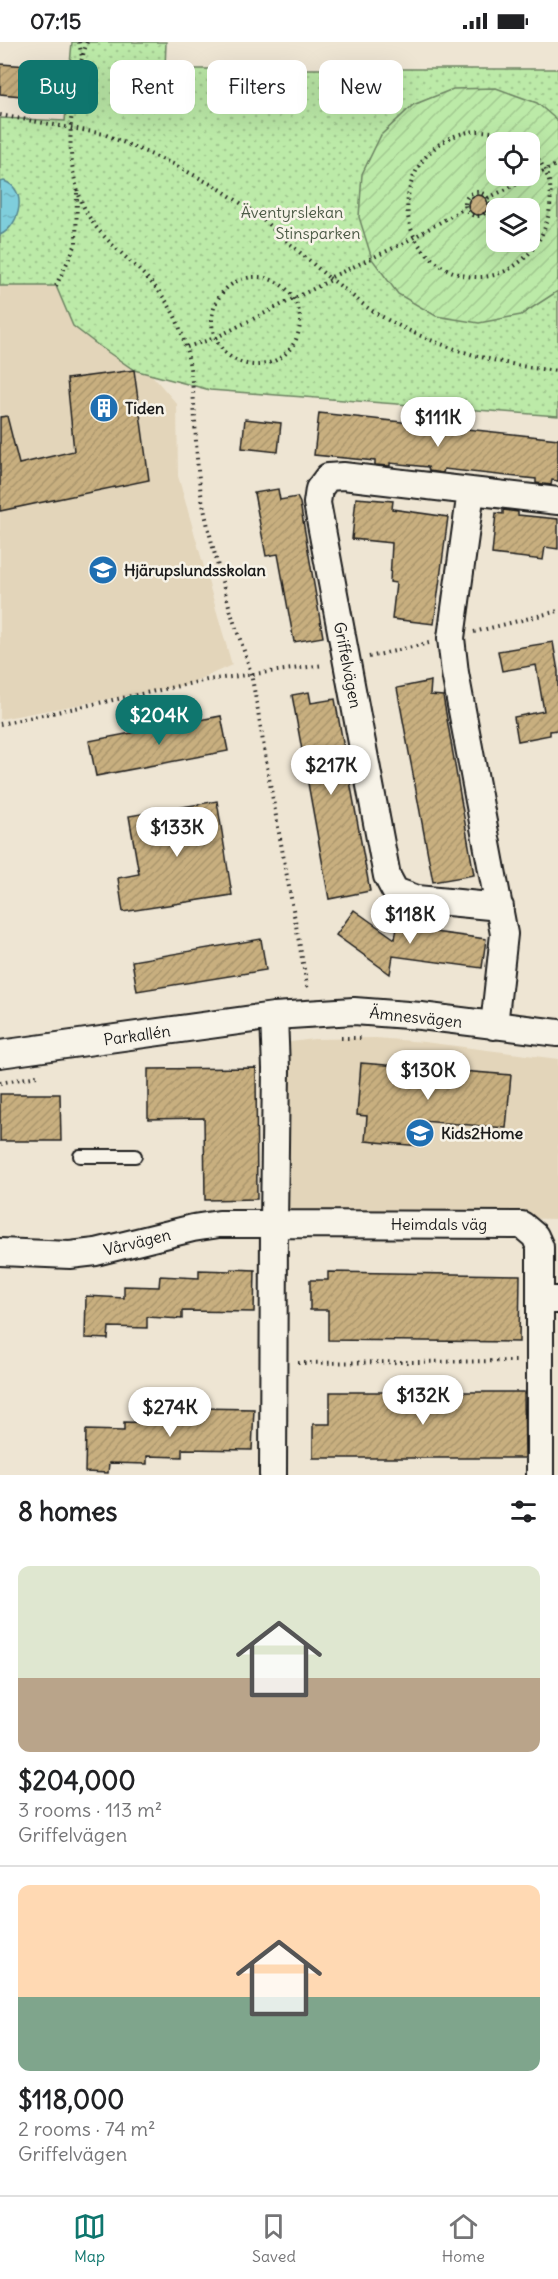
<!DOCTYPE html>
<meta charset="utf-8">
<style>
body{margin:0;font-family:Delius,sans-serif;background:#f2f2f2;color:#202124;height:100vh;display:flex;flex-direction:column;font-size:22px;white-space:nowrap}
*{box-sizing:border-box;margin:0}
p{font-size:20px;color:#757577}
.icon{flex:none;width:33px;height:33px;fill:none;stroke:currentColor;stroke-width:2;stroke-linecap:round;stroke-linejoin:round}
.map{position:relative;height:1433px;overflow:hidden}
.details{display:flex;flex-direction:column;background:#fff;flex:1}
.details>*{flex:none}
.top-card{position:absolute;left:18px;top:18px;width:522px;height:54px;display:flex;gap:12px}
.fabs{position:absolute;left:486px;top:90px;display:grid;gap:12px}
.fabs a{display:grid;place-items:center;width:54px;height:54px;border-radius:12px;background:#fff;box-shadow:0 6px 24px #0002;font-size:30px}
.price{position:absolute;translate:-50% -51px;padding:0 14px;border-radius:21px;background:#fff;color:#222;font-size:20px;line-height:39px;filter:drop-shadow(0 2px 3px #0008)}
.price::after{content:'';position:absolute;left:50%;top:36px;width:18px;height:14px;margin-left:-9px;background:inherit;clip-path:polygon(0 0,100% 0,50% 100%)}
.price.active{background:#0f766e;color:#fff}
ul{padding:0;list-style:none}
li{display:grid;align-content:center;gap:12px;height:318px;padding:0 18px}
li+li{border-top:2px solid #e0e0e0}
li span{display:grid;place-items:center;height:186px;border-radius:12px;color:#555}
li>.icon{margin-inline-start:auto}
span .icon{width:108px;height:108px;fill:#fffc;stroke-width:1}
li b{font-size:26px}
h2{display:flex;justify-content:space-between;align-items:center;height:72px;padding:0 18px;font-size:26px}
.tag{padding:0 21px;border-radius:12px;background:#fff;box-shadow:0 6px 24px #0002;font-size:21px;line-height:54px}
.tag.active{background:#0f766e;color:#fff}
.status{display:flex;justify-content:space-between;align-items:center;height:42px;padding:0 30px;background:#fff;direction:ltr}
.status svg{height:16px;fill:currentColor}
.tabs{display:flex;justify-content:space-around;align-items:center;height:84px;border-top:2px solid #e0e0e0;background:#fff;font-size:16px;color:#757577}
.tabs a{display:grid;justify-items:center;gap:3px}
.tabs .active{color:#0f766e}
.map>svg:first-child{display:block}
</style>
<div class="status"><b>07:15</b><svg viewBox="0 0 49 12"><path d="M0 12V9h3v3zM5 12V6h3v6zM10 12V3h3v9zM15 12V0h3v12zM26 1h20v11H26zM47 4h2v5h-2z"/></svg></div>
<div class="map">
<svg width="558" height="1433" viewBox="0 0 558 1433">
<defs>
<pattern id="park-dots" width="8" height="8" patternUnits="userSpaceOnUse" patternTransform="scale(1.5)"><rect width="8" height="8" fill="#bceaa8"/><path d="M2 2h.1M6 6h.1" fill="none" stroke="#a1c890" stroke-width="1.8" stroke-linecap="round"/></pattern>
<pattern id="garden-furrows" width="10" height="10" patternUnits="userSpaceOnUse" patternTransform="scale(1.5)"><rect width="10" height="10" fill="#bceaa8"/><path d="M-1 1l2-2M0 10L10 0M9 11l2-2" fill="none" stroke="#a1c890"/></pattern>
<pattern id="water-ripples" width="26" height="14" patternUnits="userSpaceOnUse" patternTransform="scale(1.5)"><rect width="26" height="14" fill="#7fcedc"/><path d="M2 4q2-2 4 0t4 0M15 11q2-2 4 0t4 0" fill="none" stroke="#6db0bc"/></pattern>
<pattern id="building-hatch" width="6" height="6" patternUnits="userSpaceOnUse" patternTransform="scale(1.5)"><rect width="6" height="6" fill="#c8af7f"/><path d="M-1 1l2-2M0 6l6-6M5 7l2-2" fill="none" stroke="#ab966d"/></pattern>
</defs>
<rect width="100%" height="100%" fill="#eee5d3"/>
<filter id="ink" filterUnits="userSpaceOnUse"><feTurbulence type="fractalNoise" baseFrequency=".0167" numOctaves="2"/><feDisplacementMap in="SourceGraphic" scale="12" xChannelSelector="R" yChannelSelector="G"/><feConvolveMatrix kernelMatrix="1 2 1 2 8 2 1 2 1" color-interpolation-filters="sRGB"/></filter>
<g filter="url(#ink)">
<path fill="#e3d5ba" d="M0 244H56L73 284 134 328 150 331 177 362 178 434 232 623 186 643 0 677Z
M376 996 424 1000 558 1017V1177L287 1172 276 1002 314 997Z"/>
<path fill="url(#park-dots)" stroke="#6c8362" stroke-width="1.5" fill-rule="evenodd" d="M72 0H166L165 27H558V374L210 348 134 328 99 304 73 284 56 244H0V76L65 79ZM496 100H530V134H496ZM496 166H530V200H496Z"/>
<path fill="url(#garden-furrows)" stroke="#6c8362" stroke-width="1.5" fill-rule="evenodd" d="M496 46 537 61 558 79V249L521 273 479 281 436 274 398 252 372 217 359 175 362 132 381 93 413 63 453 47ZM496 100H530V134H496ZM496 166H530V200H496Z"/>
<path fill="url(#water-ripples)" stroke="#57878f" stroke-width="1.5" d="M4 139C28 147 21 183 0 193V140Z"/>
<path fill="url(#building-hatch)" stroke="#1c1c1c" stroke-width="1.5" d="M0 22 58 26 56 57 0 52Z
M468 163a10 10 0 1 1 20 0a10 10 0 1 1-20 0Z
M134 328 149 438 0 469V375L7 374 19 422 74 409 67 337Z
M319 371 558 397V439L552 438 551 443 536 441V437L444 427 443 431 429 429 428 425 390 421V424L375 423V419L314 413Z
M245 377 281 381 278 410 242 406Z
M278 447 280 458 297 455 300 461 323 595 294 600 278 512 266 514 254 451Z
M356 456 393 459 392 467 448 475 434 582 392 577 396 541 390 540 392 501 352 497Z
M503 468 518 470V473L558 477V507L545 505 543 518 492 512 496 471 503 472Z
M553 600 558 629V688L550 689V693L518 699 514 675 544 669 536 623 502 629 498 609Z
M431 639 430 653 443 654 474 833 433 840 397 646Z
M309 650 311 661 335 657 370 849 329 857 292 653Z
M221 674 228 709 96 734 89 699Z
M217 759 232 853 123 870 118 836 139 832 129 774Z
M354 868 395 897 397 885 486 897 482 926 393 914 390 932 336 893Z
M261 897 266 928 137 949 132 919Z
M361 1021 511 1033 506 1086 422 1079 420 1104 365 1099 367 1074 357 1073Z
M256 1026 257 1157 205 1158 204 1076 148 1077V1027Z
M0 1052H60L61 1099H0Z
M231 1227 255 1228 254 1270 182 1269V1277L147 1275V1286L109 1285 108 1297 85 1296 86 1254 124 1256V1244L159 1245 160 1234 199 1236V1228L231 1229Z
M328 1230 520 1233 519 1300 328 1298V1268H310V1238H328Z
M330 1350H524L525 1416H313V1382H330Z
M198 1366 254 1367 252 1408 182 1407V1415L147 1414V1422L109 1421 108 1431 85 1430 86 1388 124 1389V1380L159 1381 160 1373 198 1374Z"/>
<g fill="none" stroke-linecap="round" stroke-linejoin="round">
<g stroke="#1c1c1c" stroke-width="16">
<path id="service" d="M80 1114H135"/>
</g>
<g stroke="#1c1c1c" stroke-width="30">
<path id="minor" d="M471 449 558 459
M494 984 504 892 455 631 451 596 471 449 343 434 328 435 319 447 317 461 387 834 395 849 417 857 500 865
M0 1012 274 974 354 969 421 974 558 991
M0 1210 70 1213 96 1210 193 1186 219 1182H274L276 1027 274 974
M273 1433 274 1182 522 1183 535 1194 540 1205V1258
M540 1433V1258H558"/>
</g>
<path stroke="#1c1c1c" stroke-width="4" stroke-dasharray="1.5 4.5" stroke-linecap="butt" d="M79 0 82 15
M87 0C68 57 57 144 102 192 129 221 161 242 177 279 202 340 190 399 203 462 211 500 221 537 232 574 238 593 246 612 251 632 258 666 263 701 269 736 282 807 295 878 308 949
M0 73 104 92 173 122 220 147 255 171 329 236 402 202 465 166
M519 100C509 92 494 90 481 89 415 89 381 174 432 217 488 264 558 212 550 143 547 130 540 117 530 108
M465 162a12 12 0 1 1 24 0a12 12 0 1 1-24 0Z
M488 156 558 122
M212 279a44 44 0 1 1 88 0a44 44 0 1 1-88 0Z
M329 236C345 246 358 260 374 270 429 303 495 323 558 329
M56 244 76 202 77 151
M187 305 215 296 331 238
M474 590 558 569
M369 615 429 601
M0 682 207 638 324 623
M341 996H364
M0 1041 37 1034
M298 1321 518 1319"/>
<use href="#service" stroke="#f7f3e8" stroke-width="12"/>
<use href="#minor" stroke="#f7f3e8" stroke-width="26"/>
</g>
</g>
<defs>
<g id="building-disc" transform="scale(1.5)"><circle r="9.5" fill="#1f6fb2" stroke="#f7f3e8"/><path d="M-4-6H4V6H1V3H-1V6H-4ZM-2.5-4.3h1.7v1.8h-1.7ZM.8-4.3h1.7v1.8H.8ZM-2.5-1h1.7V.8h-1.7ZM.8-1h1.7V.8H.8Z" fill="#fff"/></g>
<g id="school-disc" transform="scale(1.5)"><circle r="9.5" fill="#1f6fb2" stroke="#f7f3e8"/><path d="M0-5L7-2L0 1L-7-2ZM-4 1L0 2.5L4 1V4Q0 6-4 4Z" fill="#fff"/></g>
</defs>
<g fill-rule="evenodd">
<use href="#building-disc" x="104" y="366"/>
<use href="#school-disc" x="103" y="528"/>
<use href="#school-disc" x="420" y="1091"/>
</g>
<g text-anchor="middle" stroke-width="5" stroke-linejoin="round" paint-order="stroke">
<g font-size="16" fill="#4c5a46" stroke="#f7f3e8">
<text x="292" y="176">Äventyrslekan</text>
<text x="318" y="197">Stinsparken</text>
</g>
<g font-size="16" font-weight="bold" fill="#1c1c1c" stroke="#f7f3e8" text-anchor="start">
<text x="125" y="372">Tiden</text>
<text x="124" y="534">Hjärupslundsskolan</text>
<text x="441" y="1097">Kids2Home</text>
</g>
<g font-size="16" fill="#1c1c1c" stroke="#f7f3e8">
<text transform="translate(348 623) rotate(79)" y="6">Griffelvägen</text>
<text transform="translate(416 975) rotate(6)" y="6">Ämnesvägen</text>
<text transform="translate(137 993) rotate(-8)" y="6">Parkallén</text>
<text x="439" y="1188">Heimdals väg</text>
<text transform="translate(137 1200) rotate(-14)" y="6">Vårvägen</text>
</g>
</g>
</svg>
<div class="fabs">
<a><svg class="icon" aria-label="locate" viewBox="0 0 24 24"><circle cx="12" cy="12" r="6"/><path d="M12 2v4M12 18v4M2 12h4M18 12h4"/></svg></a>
<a><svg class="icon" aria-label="layers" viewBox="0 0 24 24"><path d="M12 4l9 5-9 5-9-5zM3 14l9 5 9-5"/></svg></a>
</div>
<b class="price" style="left:438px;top:406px">$111K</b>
<b class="price active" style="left:159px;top:704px">$204K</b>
<b class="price" style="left:331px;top:754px">$217K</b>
<b class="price" style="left:177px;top:816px">$133K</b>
<b class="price" style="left:410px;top:903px">$118K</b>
<b class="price" style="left:428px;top:1059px">$130K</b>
<b class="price" style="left:423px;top:1384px">$132K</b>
<b class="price" style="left:170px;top:1396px">$274K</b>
<div class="top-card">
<a class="tag active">Buy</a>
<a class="tag">Rent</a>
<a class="tag">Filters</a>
<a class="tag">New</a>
</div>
</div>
<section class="details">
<h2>8 homes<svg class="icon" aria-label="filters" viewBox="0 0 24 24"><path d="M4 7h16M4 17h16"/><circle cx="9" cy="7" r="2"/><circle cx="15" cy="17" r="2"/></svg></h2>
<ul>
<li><span style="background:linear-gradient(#dfe7d0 60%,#b9a48a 0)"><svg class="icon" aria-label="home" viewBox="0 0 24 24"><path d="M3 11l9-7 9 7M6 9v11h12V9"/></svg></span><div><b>$204,000</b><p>3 rooms · 113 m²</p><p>Griffelvägen</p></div></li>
<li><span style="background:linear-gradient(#ffd9b3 60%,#7fa58c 0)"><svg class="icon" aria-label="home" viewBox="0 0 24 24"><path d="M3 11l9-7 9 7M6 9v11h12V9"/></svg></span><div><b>$118,000</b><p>2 rooms · 74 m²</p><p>Griffelvägen</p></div></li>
</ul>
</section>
<nav class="tabs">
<a class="active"><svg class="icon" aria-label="map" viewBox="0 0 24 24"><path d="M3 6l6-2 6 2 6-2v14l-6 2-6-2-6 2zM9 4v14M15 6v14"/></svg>Map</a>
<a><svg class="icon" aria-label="saved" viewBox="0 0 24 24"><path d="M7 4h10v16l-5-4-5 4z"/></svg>Saved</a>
<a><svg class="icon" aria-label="home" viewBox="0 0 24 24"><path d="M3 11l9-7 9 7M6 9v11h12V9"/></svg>Home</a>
</nav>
